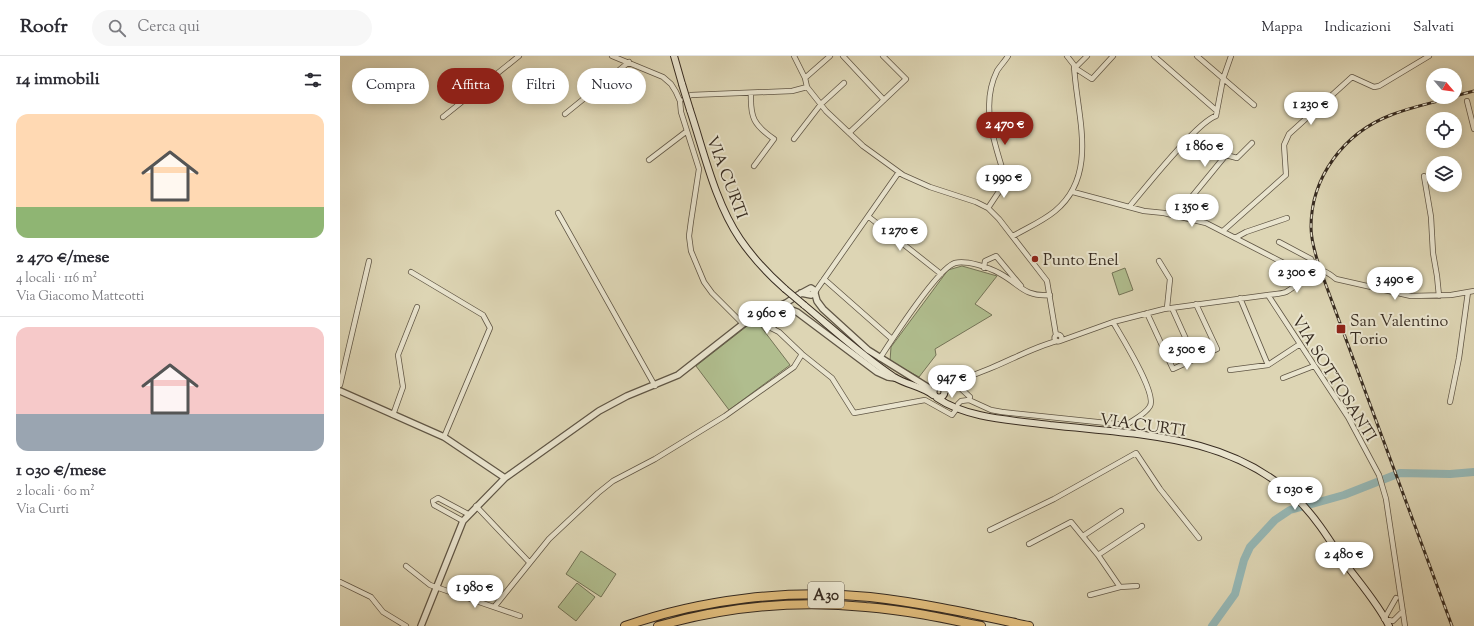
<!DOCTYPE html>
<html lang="it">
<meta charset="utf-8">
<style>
body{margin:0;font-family:"Sorts Mill Goudy",serif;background:#f7f7f7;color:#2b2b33;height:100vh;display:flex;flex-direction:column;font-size:15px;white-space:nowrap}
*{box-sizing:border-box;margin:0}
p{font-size:13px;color:#7c7c81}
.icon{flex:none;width:22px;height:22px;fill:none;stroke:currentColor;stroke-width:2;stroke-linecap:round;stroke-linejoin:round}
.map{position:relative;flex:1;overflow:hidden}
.sheet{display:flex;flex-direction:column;background:#fff;width:340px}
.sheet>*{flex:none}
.banner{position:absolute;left:12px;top:12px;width:380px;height:36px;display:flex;gap:8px}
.needle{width:26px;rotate:118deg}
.controls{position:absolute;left:1086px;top:12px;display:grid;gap:8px}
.controls a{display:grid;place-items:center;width:36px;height:36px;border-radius:50%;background:#fff;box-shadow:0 2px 10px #0003;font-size:20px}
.price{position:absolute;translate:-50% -34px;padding:0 9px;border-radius:14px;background:#fff;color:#222;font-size:13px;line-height:26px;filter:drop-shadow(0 1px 2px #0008)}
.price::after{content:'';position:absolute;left:50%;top:24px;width:12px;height:9px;margin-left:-6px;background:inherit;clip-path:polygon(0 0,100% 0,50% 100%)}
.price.selected{background:#8f2418;color:#fff}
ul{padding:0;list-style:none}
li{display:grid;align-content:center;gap:8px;height:212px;padding:0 16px}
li+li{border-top:1px solid #e1e1e2}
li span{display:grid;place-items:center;height:124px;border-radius:12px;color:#555}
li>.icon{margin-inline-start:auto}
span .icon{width:72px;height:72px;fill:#fffc;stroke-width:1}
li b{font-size:17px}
h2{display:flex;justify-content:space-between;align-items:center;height:48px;padding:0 16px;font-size:17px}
.pill{padding:0 14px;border-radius:18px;background:#fff;box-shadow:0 2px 10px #0003;font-size:14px;line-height:36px}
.pill.selected{background:#8f2418;color:#fff}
header{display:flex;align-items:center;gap:24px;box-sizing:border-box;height:56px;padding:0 20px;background:#fff;border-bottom:1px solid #e1e1e2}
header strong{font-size:19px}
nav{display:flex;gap:22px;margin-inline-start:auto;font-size:14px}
.search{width:280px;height:36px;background:#f7f7f7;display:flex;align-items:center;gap:10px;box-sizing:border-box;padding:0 14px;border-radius:22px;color:#7c7c81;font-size:15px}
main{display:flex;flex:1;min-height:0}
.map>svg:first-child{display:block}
</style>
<header>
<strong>Roofr</strong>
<div class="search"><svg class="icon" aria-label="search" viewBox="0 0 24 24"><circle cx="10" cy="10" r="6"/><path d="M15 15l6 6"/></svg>Cerca qui</div>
<nav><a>Mappa</a><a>Indicazioni</a><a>Salvati</a></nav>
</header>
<main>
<section class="sheet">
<h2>14 immobili<svg class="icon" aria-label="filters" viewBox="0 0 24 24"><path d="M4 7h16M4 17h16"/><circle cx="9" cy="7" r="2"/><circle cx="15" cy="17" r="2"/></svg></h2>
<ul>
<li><span style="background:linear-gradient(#ffd9b3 75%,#8fb573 0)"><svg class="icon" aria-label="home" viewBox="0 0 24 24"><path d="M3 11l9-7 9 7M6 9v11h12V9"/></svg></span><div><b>2 470 €/mese</b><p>4 locali · 116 m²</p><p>Via Giacomo Matteotti</p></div></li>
<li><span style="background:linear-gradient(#f6c9c9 70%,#9aa5b1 0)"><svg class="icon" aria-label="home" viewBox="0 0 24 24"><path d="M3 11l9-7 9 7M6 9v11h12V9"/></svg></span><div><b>1 030 €/mese</b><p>2 locali · 60 m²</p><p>Via Curti</p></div></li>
</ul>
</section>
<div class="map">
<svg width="1134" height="570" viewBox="0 0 1134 570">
<rect width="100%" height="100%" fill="#ddd5b4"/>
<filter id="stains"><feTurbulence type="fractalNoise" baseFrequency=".005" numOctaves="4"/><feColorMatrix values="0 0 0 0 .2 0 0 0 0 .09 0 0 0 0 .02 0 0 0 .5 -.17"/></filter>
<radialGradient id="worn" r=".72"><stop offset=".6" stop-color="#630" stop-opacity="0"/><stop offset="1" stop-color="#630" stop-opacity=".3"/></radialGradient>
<path fill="#b0bd8e" stroke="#747457" d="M622 210 657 220 635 248 652 259 595 293 596 299 579 321 550 305 551 291 608 214Z
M785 212 793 234 779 239 772 217Z
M411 267H418L450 309 389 354 356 310Z
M241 495 276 518 261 541 226 518Z
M237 527 255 541 236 565 218 551Z"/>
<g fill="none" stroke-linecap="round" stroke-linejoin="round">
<path stroke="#95b7b5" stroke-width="8" d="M872 570 895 538 904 504 910 491 935 464 950 454 1004 439 1060 417 1110 418 1134 416"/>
<g stroke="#605645" stroke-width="6">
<path id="minor" d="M272 0 323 21 331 28 336 36 340 45 341 56 359 113 351 165 349 180 351 195 364 226 372 237 403 268
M454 0 465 22 467 31 486 55 523 90 563 119 590 131 636 146 648 152 659 163 707 225 716 279
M503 0 544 44
M814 0 877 55
M857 0 914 49
M735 12 752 23 773 0
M734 13 747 0
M465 22 490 0
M411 37C410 62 414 69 434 83L414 110
M344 43 351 39 452 35 467 31
M1127 45 1134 73
M225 58 289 6
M103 61 179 0
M509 77 566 23 543 0
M454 83 481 48 504 27
M309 104 347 75
M1084 120 1091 161 1093 197 1097 220 1099 240
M733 136 804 155 824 157 866 167 967 219
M789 151C804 133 858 65 876 60L883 23 891 0
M648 152 666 125C656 90 639 51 657 15 660 10 665 5 668 0
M218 157 315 330
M836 160 886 99 897 102 912 87
M529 161 601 218
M883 175 946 119 944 89 949 78 1012 21 1034 31 1039 30 1089 0
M673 180C687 172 703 165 715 155 760 118 736 57 734 9L727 0
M895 182 906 176 947 162
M939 186 971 203 976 214
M819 205 830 223 827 252
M644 212 645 205 656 200 681 230
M71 216 143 259 150 272 104 381
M484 223 552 283
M475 236 559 116
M928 239C934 238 941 238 946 236 968 225 970 201 996 223L1071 240 1111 239 1134 235
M900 242 928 309
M832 252 855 303
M807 257 833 313 877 293 856 248
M429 271 439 276 462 298 492 322 514 357 585 344 612 359 615 355
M714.5 282a3.5 3.5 0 1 1 7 0a3.5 3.5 0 1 1-7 0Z
M720 285 773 266 824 253 928 239 1008 361 1039 419 1046 443 1065 570
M540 302C551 285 598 212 615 207 626 204 648 211 659 217 680 228 683 241 710 239
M890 314 928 309 960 288
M943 322 974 310
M616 328 630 341 629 344 621 345 618 348
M0 329 29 205
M601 331 612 330
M604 337C617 324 634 319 651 312 673 303 694 291 717 285
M629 344 651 354 662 356 786 369C793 364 806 358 810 350 817 337 781 280 773 266
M1110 346 1119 302 1128 236
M53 359 63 331 58 299 77 251
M136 450 189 506
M123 465 94 449 93 445 98 442 128 458
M650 474 714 443 796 397 820 433 859 482
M743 480 781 455
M689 488 731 466 758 499 780 531 797 530
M758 499 802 470
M66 510 90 529 180 560
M0 526 31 541 43 556 66 570
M750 539 780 531
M1056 542 1044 563 1053 565 1063 555
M155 550 209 483 258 437 273 425 315 403 385 360 454 311 462 298"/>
</g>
<g stroke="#605645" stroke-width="8">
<path id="tertiary" d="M461 237 471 239 475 236
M442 254 449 253 457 256 537 316 548 321 555 322
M430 256 435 259 436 265 433 270H427L421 265 424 257 446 247 458 239 471 232 474 234 477 245 483 253 528 294 589 332
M0 335 104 381 165 422
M81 570 123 465 165 422 259 355 287 340 338 319 403 268 424 257"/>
</g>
<g stroke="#372b20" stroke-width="8">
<path id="secondary" d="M334 0 342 28
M350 54C364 96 375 146 400 183 413 202 428 218 445 233
M464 249C493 273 522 300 554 321 567 329 581 330 593 339
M593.5 336a5.5 5.5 0 1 1 11 0a5.5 5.5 0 1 1-11 0Z
M597 342C628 363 674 364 710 369 799 379 891 378 959 445 976 462 989 483 1002 503 1017 524 1038 547 1049 570"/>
</g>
<g stroke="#372b20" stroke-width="10">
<path id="motorway" d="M285 570C362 543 449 533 530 541 584 547 637 559 689 570
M318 570C385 551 457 544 526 551 565 554 603 562 641 570"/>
</g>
<use href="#minor" stroke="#e9e4ce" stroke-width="4.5"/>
<use href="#tertiary" stroke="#e9e4ce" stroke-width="5.5"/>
<use href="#secondary" stroke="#e9e4ce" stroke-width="6"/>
<use href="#motorway" stroke="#deba7a" stroke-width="8"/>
<g stroke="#372b20" stroke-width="3">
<path id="rail" d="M1115 40 1134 35
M1112 570 980 213C976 200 971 186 971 171 971 121 1004 77 1051 59 1071 51 1092 47 1113 41"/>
</g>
<use href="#rail" stroke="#e9e4ce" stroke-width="1.5" stroke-dasharray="4.5" stroke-linecap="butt"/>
<g stroke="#372b20" stroke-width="8" stroke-linecap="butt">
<path id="secondary-bridge" d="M342 28 350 54
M445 233 464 249"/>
</g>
<use href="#secondary-bridge" stroke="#e9e4ce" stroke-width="6"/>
</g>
<g fill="#8f2418" stroke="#e9e4ce" stroke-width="1.5">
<circle cx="695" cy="203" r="4"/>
<rect x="996" y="268" width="10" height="10" rx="2"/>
</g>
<g text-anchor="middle" stroke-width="4" stroke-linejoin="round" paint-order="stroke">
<rect fill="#e9e4ce" stroke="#6c6254" stroke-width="1" x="468" y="526" width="36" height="26" rx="3"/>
<g font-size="15" font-weight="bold" fill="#372b20">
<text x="486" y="544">A30</text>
</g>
<g font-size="16" fill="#372b20" stroke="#e9e4ce">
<text transform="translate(388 121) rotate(69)" y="6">VIA CURTI</text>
<text transform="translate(995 322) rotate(58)" y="6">VIA SOTTOSANTI</text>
<text transform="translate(803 368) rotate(8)" y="6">VIA CURTI</text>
</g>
<g font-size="16" fill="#372b20" stroke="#e9e4ce" text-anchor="start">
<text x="703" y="209">Punto Enel</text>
<text x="1010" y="270">San Valentino<tspan x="1010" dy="18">Torio</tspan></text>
</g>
</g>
<rect width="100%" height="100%" filter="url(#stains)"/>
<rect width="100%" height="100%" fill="url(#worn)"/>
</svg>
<div class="controls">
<a><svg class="needle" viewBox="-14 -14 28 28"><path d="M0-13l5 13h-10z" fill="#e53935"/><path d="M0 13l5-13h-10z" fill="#7c7c81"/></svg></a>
<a><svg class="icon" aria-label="locate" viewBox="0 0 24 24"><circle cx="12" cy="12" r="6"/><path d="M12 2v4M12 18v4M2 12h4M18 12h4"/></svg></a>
<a><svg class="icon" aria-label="layers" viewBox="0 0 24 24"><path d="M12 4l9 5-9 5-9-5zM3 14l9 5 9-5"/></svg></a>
</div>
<b class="price" style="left:971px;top:70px">1 230 €</b>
<b class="price selected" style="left:665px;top:90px">2 470 €</b>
<b class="price" style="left:865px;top:112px">1 860 €</b>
<b class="price" style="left:664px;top:143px">1 990 €</b>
<b class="price" style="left:852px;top:172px">1 350 €</b>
<b class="price" style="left:560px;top:196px">1 270 €</b>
<b class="price" style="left:957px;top:238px">2 300 €</b>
<b class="price" style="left:1055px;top:245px">3 490 €</b>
<b class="price" style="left:427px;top:279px">2 960 €</b>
<b class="price" style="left:847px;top:315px">2 500 €</b>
<b class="price" style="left:612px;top:343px">947 €</b>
<b class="price" style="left:955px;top:455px">1 030 €</b>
<b class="price" style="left:1004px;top:520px">2 480 €</b>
<b class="price" style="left:135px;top:553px">1 980 €</b>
<div class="banner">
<a class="pill">Compra</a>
<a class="pill selected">Affitta</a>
<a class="pill">Filtri</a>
<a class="pill">Nuovo</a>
</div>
</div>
</main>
